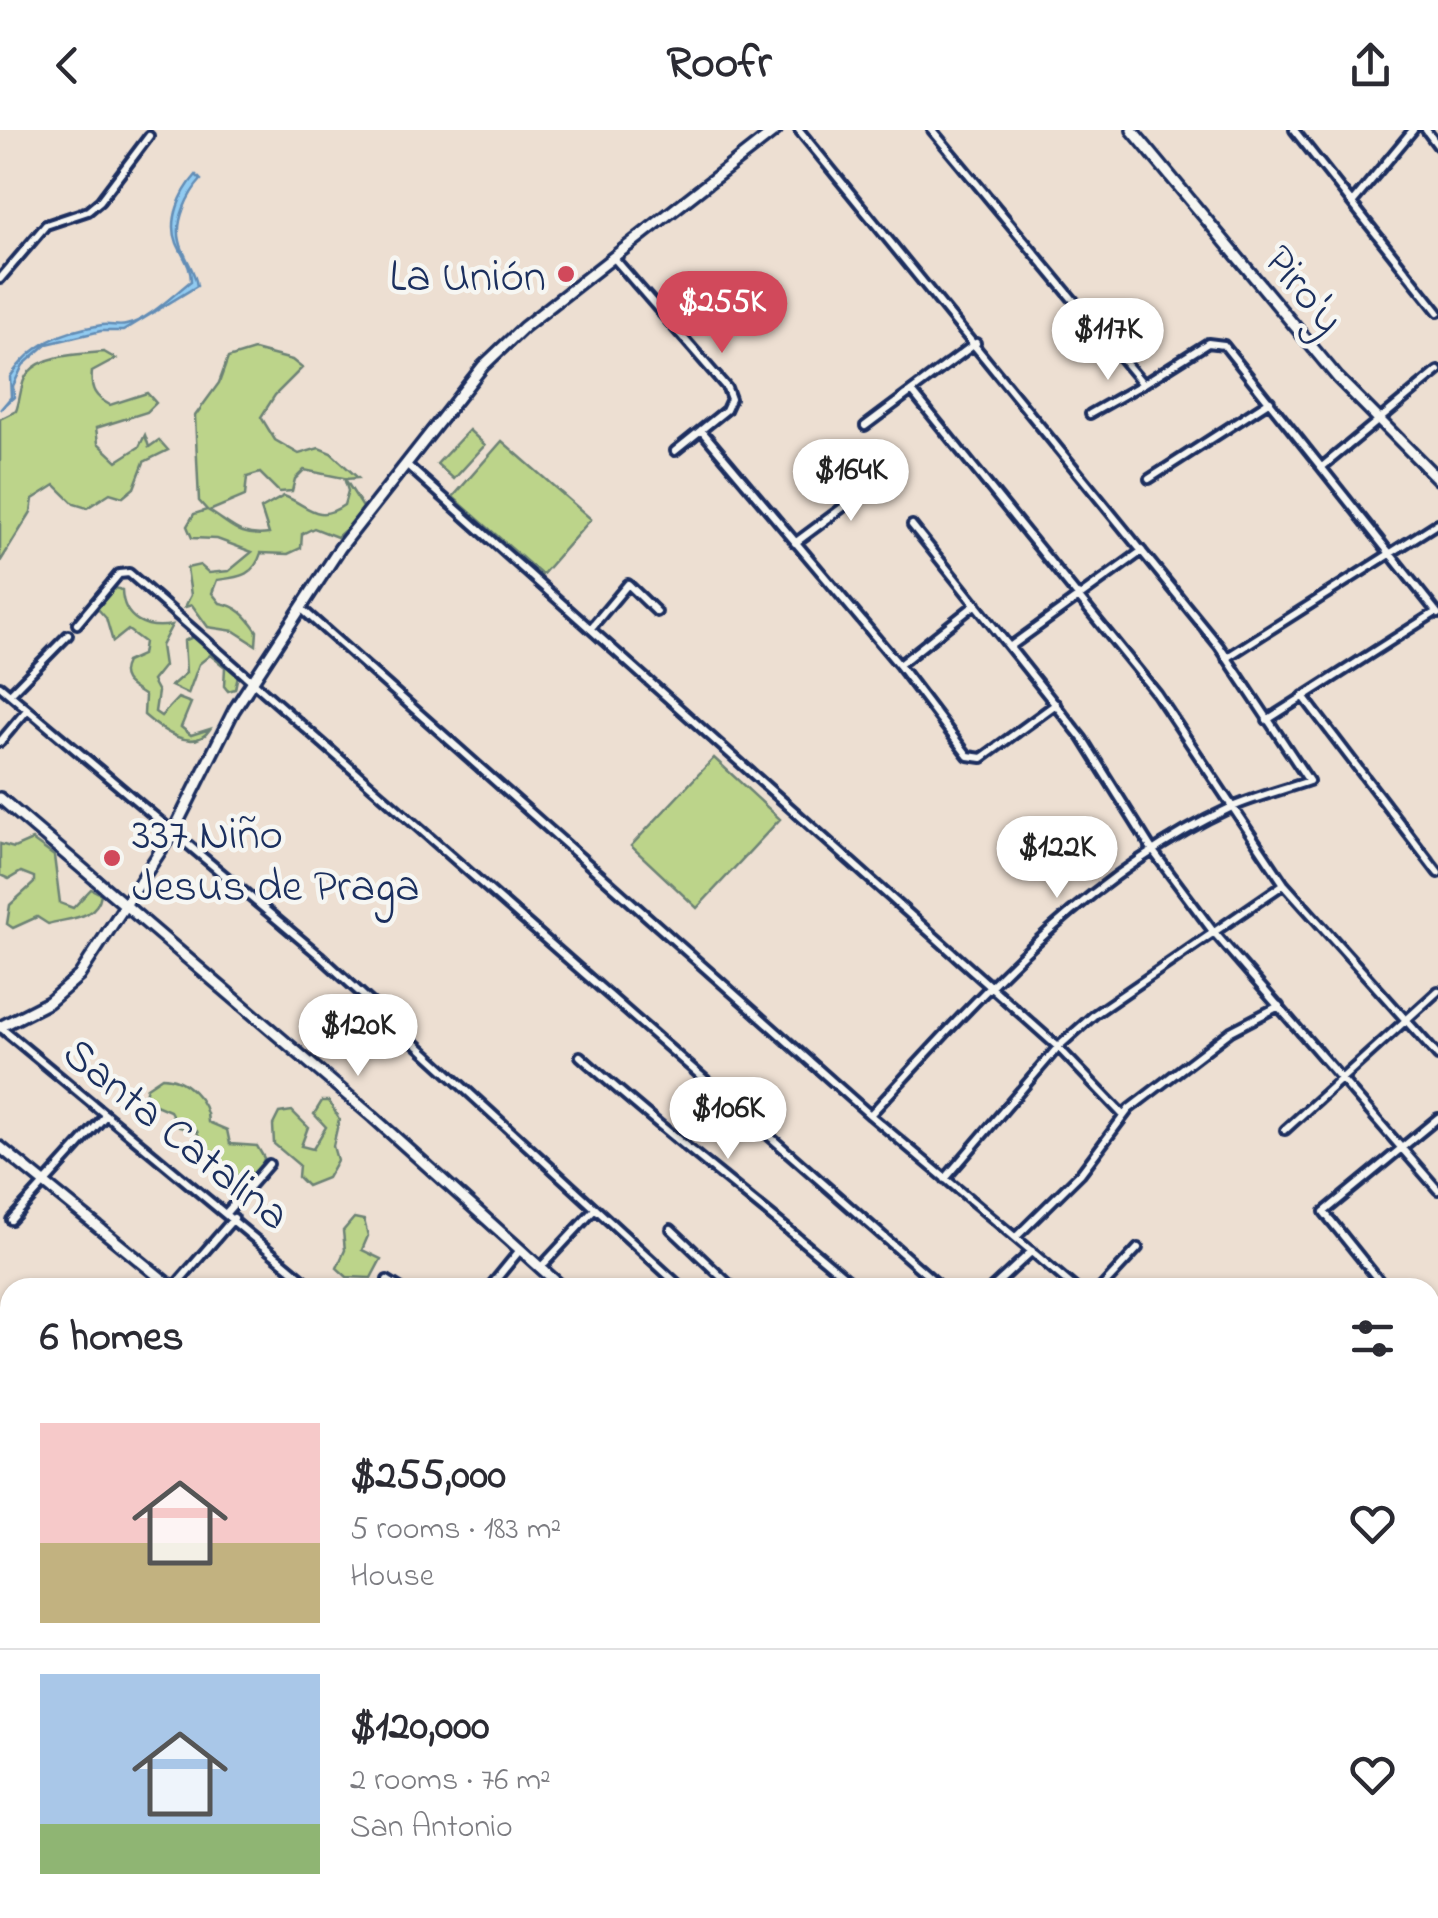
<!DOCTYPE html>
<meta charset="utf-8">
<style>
body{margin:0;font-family:"Indie Flower",sans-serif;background:#f7f7f7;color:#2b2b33;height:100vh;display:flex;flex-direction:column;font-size:38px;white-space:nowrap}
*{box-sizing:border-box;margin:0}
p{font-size:32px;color:#7c7c81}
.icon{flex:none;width:55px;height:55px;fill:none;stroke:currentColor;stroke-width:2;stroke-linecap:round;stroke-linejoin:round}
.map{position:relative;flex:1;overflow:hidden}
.sheet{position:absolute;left:0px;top:1148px;width:1440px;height:642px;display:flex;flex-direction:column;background:#fff;border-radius:30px 30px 0 0;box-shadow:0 2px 8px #0004}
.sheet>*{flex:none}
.price{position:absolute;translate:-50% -85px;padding:0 22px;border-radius:35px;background:#fff;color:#222;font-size:32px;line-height:65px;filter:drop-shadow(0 2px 5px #0008)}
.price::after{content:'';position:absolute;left:50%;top:60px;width:30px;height:22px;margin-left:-15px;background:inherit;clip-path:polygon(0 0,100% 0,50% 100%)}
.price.on{background:#d1495b;color:#fff}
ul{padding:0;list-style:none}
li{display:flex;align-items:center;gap:30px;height:250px;padding:0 40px}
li+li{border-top:2px solid #e1e1e2}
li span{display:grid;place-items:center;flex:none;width:280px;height:200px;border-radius:0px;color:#555}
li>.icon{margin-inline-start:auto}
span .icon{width:120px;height:120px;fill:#fffc;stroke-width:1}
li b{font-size:42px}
h2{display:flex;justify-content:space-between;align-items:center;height:120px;padding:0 40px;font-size:42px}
header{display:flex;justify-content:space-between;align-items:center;height:130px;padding:0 40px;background:#fff;font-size:45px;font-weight:700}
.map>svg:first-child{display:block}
</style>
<header><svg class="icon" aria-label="back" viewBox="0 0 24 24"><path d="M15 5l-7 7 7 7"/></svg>Roofr<svg class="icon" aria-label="share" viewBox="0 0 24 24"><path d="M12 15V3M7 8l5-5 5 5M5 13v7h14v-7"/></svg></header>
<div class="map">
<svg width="1438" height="1788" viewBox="0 0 1438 1788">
<rect width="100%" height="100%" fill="#eddfd2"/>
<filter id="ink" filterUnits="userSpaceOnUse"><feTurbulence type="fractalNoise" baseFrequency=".01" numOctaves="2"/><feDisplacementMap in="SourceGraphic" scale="20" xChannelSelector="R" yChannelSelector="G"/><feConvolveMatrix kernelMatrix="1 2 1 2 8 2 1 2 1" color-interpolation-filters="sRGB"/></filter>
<g filter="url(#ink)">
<path fill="#e6cfbc" d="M0 1652 10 1663V1780H115L122 1788H0Z"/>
<path fill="#bcd48a" stroke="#6c8274" stroke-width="2.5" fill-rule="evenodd" d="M254 220 292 230 302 238 275 265 261 287 275 310 299 324 319 318 331 323 358 348 345 349 366 382 337 407 314 398 302 404 301 418 288 424 261 423C254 446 239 447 217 450L212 463 220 473C238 476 247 486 257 501L256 515 234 501 208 497 192 475 185 477 191 465 187 438 200 435 209 443 229 441 252 422 217 409 192 408 187 396 194 384 207 380 199 371 195 286 219 253 228 228ZM304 340 344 348 348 361 344 375C317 394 308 375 284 366L261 379 269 404C240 408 232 395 209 381L245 366 247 347 260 343 279 362 292 361 295 349Z
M104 222 116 229 92 242C90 259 95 267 110 275L147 263 156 273 147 282 96 298 98 313 117 331 139 317 145 305 149 317 159 310 168 320 144 332 134 358 123 367 110 363 87 378 74 374 55 355 33 369 31 382 0 432V289L16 281C21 269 20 252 28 243 44 224 81 224 104 222Z
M469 300 485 315 454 349 437 334Z
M502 311 591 389 542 445 453 367Z
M115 458 122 460C123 490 147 500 172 495L161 516 164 536 152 551 158 562 155 582 161 586 178 568 191 573 181 597 191 605 210 599C194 624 161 600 144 585L145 566C132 557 116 551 126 532L142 525 144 512 128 500 113 512 106 488 97 478Z
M195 506 239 540 235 559 228 561 224 556 225 537 210 525 199 534 188 564 171 556 186 543 184 511Z
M714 628 780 689 697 778 631 716Z
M32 710 54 726 60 773 73 778 91 759 101 764C97 790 67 788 48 794L37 787 13 798 7 794 10 775 34 753V747L21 742 9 749 0 745V714L14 718Z
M162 947C185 947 208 971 208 992L227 1000 230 1014 257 1016 264 1028 260 1041 240 1046 217 1043 207 1031 197 1001 179 997 170 981 144 970 147 957Z
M322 971H329L339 989 333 1016 337 1030 327 1048 307 1056 298 1047 299 1035 274 1014 273 995 279 983 292 981 308 997 301 1016 313 1019 326 997 314 984Z
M354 1088 364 1090 368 1106 362 1120 381 1129 371 1148 347 1147 337 1138 345 1120 343 1101Z"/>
<path fill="#91cbf1" stroke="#628db6" stroke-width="2.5" d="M196 45 201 50C188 64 175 91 180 111 183 127 195 139 197 156L123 201H101L47 214 23 235 13 256 14 267 0 280 11 267 10 247C32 213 63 201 102 195 110 194 119 197 126 195 147 191 174 164 191 151 191 136 183 127 177 113 168 90 181 62 196 45Z"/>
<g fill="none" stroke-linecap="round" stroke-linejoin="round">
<g stroke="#1b2f5e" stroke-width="14">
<path id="street" d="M799 0 1219 516 1309 651C1283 660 1255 667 1230 678 1084 745 976 870 870 985
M932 0 1143 254 1208 213 1224 215 1438 484
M1294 0 1438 182
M1426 0 1438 16
M1353 72 1413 0
M613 127 727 258 731 269 726 280 675 321
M0 149 46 95 88 81 100 71 149 6
M912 261 1157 564 1284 754 1438 926
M1090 284 1143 254
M865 296 976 213
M701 300 899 535 968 626 982 628 1056 574
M406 334 1058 917 1123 985
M1322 337 1438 241
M1149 349 1270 271
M912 395 1082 608 1153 721 1212 800 1438 1060
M795 413 885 346
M303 480 870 985 1075 1158
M77 494 119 444 129 443 942 1158
M591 498 628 454 657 482
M1011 516 1142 421
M1226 528 1438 393
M899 535 976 474
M0 556 319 825 682 1158
M10 564 68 505
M1303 566 1438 743
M1267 590 1436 482
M0 612 27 580
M0 897 314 1158
M580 926C670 1008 766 1078 857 1158
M1285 1000 1438 861
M945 1049 1058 917 1095 884 1284 754
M227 1082 269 1034
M11 1090 106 985
M671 1099 733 1158
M1016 1107 1081 1043 1129 979 1231 901 1279 876
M541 1137 595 1079
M387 1150 400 1158
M173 1158 234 1088
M489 1158 520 1120
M992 1158 1032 1121
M1101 1158 1138 1118
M1385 1158 1324 1082 1438 988
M1430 1211 1438 1220
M0 1284 10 1292
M1430 1362 1438 1356
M0 1367 10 1356
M0 1431 10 1441
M1430 1485 1438 1479
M1430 1493 1438 1504
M0 1550 10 1540
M1430 1656 1438 1654
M1430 1765 1437 1788
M326 1780H339
M508 1780 516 1788
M699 1780 707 1788
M984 1780 992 1788
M1218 1780 1220 1788
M1322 1780 1324 1788
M262 1788 272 1780
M724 1788 732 1780
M1113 1788 1131 1780"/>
</g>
<g stroke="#1b2f5e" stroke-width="16">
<path id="secondary" d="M1132 0 1338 248 1438 349
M0 668 373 987 563 1158
M0 897 49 872 79 846 174 700 234 580 340 418 483 236 524 197 776 0
M0 1017 173 1158
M855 1780 863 1788"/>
</g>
<g stroke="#1b2f5e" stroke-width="20">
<path id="highway" d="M0 1626 10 1638
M0 1642 10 1653
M124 1780 131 1788
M138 1780 145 1788"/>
</g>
<use href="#street" stroke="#f6f6f2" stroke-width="6"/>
<use href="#secondary" stroke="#f6f6f2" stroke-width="9"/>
<use href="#highway" stroke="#f6f6f2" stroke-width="12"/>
</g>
</g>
<g fill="#d1495b" stroke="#f6f6f2" stroke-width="4">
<circle cx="566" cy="144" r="10"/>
<circle cx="112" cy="728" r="10"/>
</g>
<g text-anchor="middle" stroke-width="9" stroke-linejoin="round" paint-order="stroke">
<g font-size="45" fill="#1b2f5e" stroke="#f6f6f2" text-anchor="end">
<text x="546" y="160">La Unión</text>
<text x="132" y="718" text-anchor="start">337 Niño<tspan x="132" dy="52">Jesus de Praga</tspan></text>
</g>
<g font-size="45" fill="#1b2f5e" stroke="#f6f6f2">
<text transform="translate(1306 158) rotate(51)" y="16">Piro'y</text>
<text transform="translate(178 1002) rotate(39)" y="16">Santa Catalina</text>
</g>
</g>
</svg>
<b class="price on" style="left:722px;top:226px">$255K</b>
<b class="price" style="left:1108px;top:253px">$117K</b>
<b class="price" style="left:851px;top:394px">$164K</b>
<b class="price" style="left:1057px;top:771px">$122K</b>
<b class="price" style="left:358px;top:949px">$120K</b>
<b class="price" style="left:728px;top:1032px">$106K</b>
<section class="sheet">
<h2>6 homes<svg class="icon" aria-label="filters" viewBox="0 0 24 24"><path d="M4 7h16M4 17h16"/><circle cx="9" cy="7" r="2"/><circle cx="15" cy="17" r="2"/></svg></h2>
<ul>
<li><span style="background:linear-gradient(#f6c9c9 60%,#c2b280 0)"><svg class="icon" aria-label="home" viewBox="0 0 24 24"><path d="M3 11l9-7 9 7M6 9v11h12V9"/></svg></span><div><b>$255,000</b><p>5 rooms · 183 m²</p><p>House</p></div><svg class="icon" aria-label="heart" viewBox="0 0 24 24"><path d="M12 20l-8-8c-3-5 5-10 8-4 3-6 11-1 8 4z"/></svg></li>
<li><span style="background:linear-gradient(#a9c7e8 75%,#8fb573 0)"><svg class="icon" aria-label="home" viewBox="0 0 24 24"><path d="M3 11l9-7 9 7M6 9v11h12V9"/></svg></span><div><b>$120,000</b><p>2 rooms · 76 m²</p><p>San Antonio</p></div><svg class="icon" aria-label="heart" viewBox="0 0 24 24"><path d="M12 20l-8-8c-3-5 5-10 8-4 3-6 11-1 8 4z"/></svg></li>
</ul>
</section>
</div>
